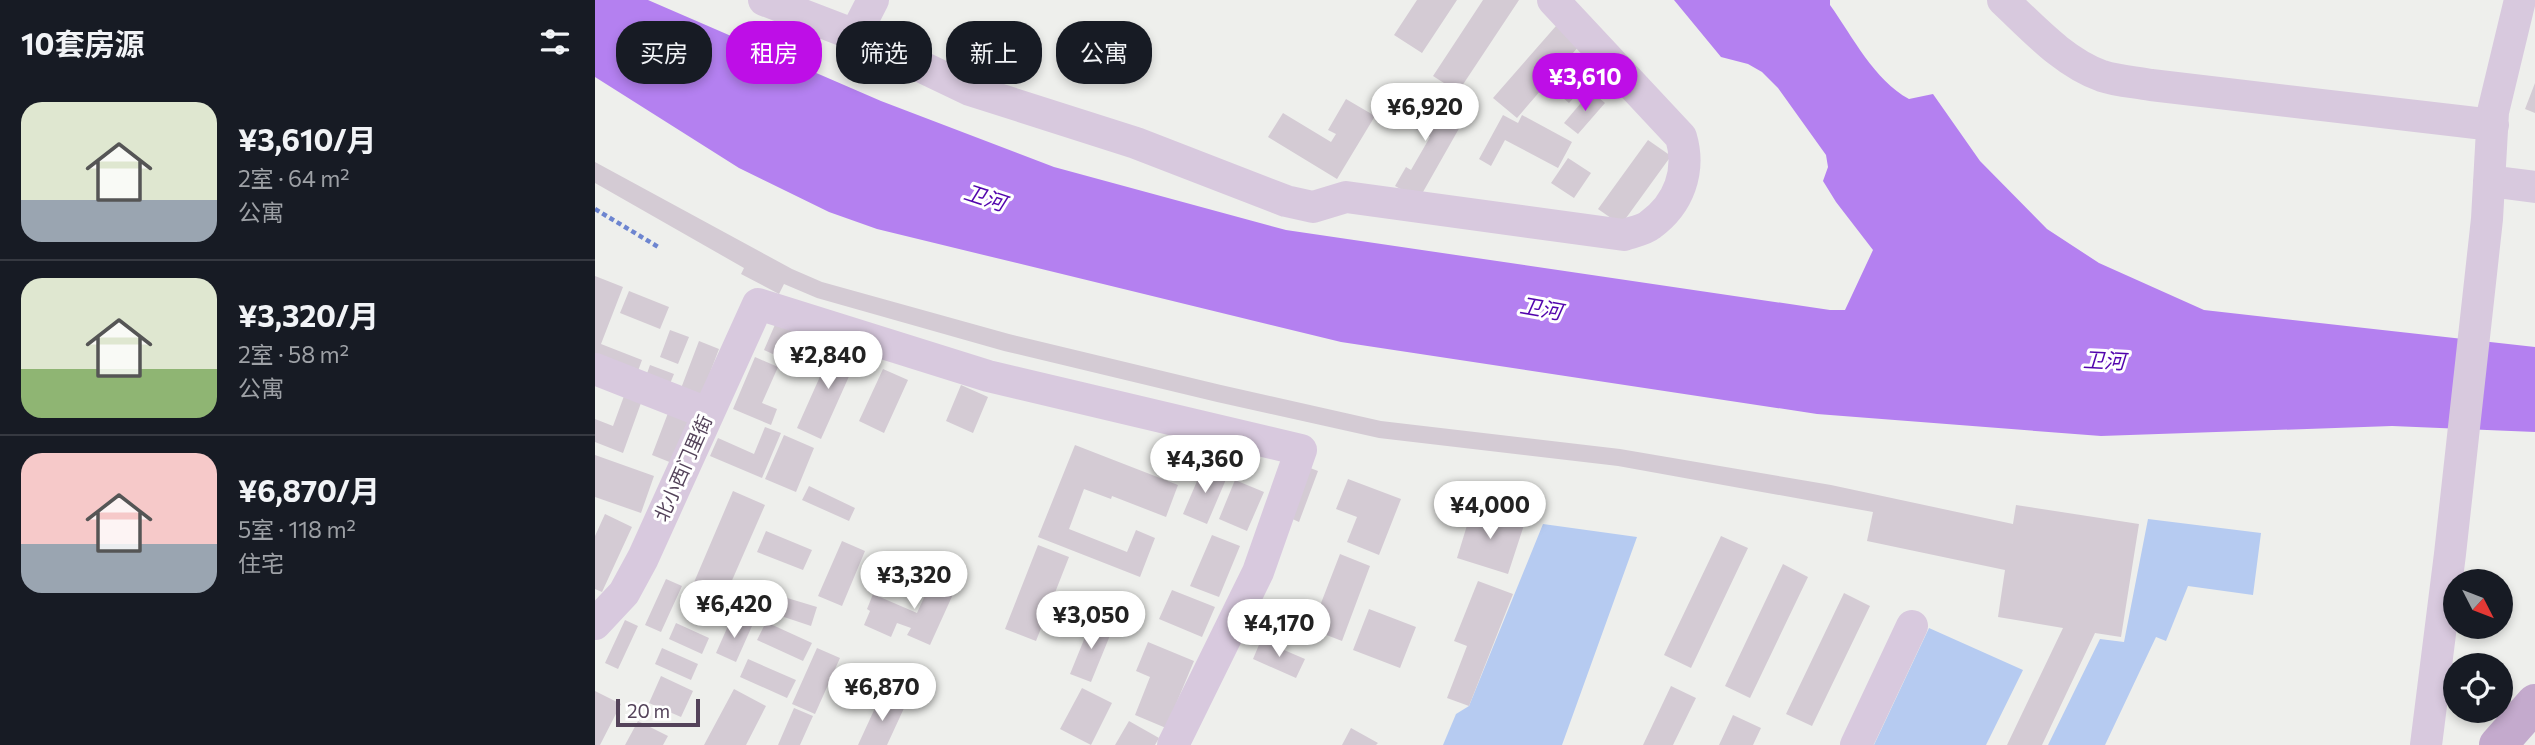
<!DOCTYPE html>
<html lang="zh">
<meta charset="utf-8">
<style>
body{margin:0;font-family:Commissioner,"Noto Sans SC",sans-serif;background:#20242c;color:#f1f3f6;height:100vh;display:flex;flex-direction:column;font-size:26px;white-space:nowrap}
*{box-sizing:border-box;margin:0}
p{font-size:23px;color:#9ea1a6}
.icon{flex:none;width:38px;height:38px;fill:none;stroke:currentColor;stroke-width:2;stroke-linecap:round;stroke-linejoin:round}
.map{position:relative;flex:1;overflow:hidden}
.sheet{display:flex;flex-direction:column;background:#171b24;width:595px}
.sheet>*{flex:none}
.guide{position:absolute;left:21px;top:21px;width:665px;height:63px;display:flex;gap:14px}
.needle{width:46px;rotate:132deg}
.tools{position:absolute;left:1848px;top:569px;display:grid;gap:14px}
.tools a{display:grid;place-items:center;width:70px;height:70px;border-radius:50%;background:#171b24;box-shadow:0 4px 10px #0003;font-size:35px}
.scale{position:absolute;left:21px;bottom:18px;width:84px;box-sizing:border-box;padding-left:7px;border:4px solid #54435a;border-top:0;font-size:19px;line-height:24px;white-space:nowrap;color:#54435a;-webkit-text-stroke:5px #fff;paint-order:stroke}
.price{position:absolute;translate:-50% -60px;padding:0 16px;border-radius:24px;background:#fff;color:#222;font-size:23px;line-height:46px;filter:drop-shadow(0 2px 4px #0008)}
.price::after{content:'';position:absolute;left:50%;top:42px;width:21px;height:16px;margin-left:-10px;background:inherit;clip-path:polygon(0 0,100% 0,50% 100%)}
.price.active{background:#be0ee7;color:#fff}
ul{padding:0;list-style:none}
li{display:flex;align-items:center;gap:21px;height:175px;padding:0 21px}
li+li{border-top:2px solid #363941}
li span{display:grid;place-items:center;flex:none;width:196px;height:140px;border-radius:21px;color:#555}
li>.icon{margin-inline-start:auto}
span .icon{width:84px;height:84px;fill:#fffc;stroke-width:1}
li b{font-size:30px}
h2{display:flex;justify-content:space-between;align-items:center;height:84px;padding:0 21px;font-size:30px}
.chip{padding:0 24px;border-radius:28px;background:#171b24;box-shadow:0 4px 10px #0003;font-size:24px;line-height:63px}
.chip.active{background:#be0ee7;color:#fff}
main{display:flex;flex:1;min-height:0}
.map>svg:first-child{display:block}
</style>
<main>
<section class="sheet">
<h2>10套房源<svg class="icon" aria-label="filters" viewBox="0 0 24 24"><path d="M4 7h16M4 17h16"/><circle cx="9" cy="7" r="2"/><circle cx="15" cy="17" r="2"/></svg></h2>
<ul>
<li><span style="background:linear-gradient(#dfe7d0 70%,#9aa5b1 0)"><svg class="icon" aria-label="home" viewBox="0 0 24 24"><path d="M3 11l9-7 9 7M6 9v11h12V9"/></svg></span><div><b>¥3,610/月</b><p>2室 · 64 m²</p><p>公寓</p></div></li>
<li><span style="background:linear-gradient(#dfe7d0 65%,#8fb573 0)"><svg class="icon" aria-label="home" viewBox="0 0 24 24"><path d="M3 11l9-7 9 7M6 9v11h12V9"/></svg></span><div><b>¥3,320/月</b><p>2室 · 58 m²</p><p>公寓</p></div></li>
<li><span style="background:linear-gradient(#f6c9c9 65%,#9aa5b1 0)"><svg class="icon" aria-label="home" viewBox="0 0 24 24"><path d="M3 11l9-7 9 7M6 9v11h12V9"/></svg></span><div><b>¥6,870/月</b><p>5室 · 118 m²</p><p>住宅</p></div></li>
</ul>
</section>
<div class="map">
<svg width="1940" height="745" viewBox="0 0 1940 745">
<rect width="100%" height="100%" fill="#eeefec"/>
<path fill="#b6cbf1" d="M1553 519 1666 533 1658 595 1593 586 1571 641 1561 637 1510 745H1453L1505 639 1529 642Z
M948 524 1042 537 967 745H848L861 714 874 706Z
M1334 628 1428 670 1391 745H1279Z"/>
<path fill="#b480f0" d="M0 0H53L286 101 459 167 691 230 1235 310H1250L1278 250 1241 202 1228 181 1233 167 1231 155 1183 88 1167 72 1153 64 1126 57 1079 0H1235V5C1258 37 1279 80 1314 99L1338 94 1385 161 1452 229 1504 263 1609 310 1940 347V432L1797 426 1506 436 1222 414 746 342 282 229 234 212 144 168 0 77Z"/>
<path fill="#d4cbd4" d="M822 0H862L827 53 799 35Z
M888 0H924L863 92 838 76Z
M961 26 984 46 922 118 898 98Z
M984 54 1021 86 1010 99 992 83 974 103 955 87Z
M1940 83V113L1930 109Z
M996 91 1010 103 983 134 969 123Z
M812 94 866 125 824 199 800 186 811 167 816 170 835 137 799 117Z
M751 99 780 116 742 179 673 137 688 113 736 142 741 134 733 130Z
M908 115 923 123 927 115 977 142 963 168 910 140 896 166 884 159Z
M1053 140 1076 156 1026 225 1003 209Z
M973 158 996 173 979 198 956 183Z
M0 162 197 269 227 282 414 334 626 385 786 421 1025 449 1236 485 1418 524 1421 505 1544 524 1526 637 1500 633 1447 745H1412L1468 628 1403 617 1410 570 1272 541 1278 512 1023 466 784 438 622 402 409 351 222 298 189 284 184 294 146 274 149 268 0 183Z
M0 276 28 287 6 344 47 360 40 379 0 364Z
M34 291 74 307 65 329 25 313Z
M182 320 215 334 209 348 198 344 191 360 169 350Z
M75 330 94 337 83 364 65 357Z
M104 341 124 349 105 399 85 391Z
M240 343 264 354 226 439 202 428Z
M160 357 183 367 167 403 182 409 176 425 138 409Z
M55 365 79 374 72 391 49 382Z
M288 369 313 380 289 433 264 421Z
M366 385 393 397 378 433 351 421Z
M29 396 46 403 28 453 0 442V419L18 426Z
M73 413 93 421 77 463 57 455Z
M170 427 186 433 167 478 115 456 123 438 159 454Z
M189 435 219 448 201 492 170 479Z
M480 445 583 485 571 517 517 496 516 499 489 489 474 529 532 552 541 530 560 538 545 577 443 537Z
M0 455 59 476 46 513 0 497Z
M710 466 723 471 704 522 691 516Z
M608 467 632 477 612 524 588 514Z
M753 479 806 499 784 555 752 542 762 517 741 509Z
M640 480 669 492 652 531 624 519Z
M214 486 260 508 254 521 207 500Z
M138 491 170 505 128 601 97 587Z
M877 509 929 525 913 574 862 558Z
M10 514 37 527 7 592 0 589V536Z
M171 531 217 550 208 570 162 552Z
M617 535 645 546 624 597 595 586Z
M1126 536 1153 548 1096 668 1069 655Z
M247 541 270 551 247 606 223 596Z
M443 545 474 557 441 641 410 629Z
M745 554 775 566 747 641 716 629Z
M1188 564 1213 577 1155 698 1130 686Z
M341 571 364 581 335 645 312 635 316 628 302 623 296 637 269 625 275 611 272 609 278 594 322 613Z
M71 579 87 586 66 632 50 625Z
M883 581 918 594 874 706 852 698 872 646 859 641Z
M577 590 620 607 607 637 564 619Z
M1249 593 1275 606 1217 726 1191 714Z
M179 594 222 607 216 626 174 612Z
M774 609 821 627 805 668 758 650Z
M137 617 157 626 141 662 121 653Z
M30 620 43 626 23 669 10 663Z
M497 620 518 628 496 682 475 674Z
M171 622 217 643 208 661 162 640Z
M81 623 114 638 107 654 74 639Z
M666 640 710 659 701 678 658 659Z
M553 642 599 661 571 728 540 715 555 677 541 671Z
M67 648 103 664 96 680 60 664Z
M222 648 245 658 220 714 197 704Z
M153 659 201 680 192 698 145 677Z
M66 676 98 691 86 717 54 703Z
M1076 686 1101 698 1078 745H1048Z
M487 688 517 703 496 745 465 729Z
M139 689 171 706 151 745H109Z
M0 691 26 704 5 745H0Z
M286 695 310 706 292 745H263Z
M199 708 218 716 205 745H183Z
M1138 715 1166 728 1158 745H1124Z
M43 721 73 736 68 745H30Z
M534 721 564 738 560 745H520Z
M756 728 783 743 781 745H747Z"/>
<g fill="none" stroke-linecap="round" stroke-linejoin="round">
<path stroke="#6d85d0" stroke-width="4.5" stroke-dasharray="5 3.5" stroke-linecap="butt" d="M0 209 65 248"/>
<path stroke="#d8c9de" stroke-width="32" d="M169 0 260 35 375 90 541 143 691 201 718 207 751 197 1029 235C1037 232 1049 230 1055 225 1084 204 1096 171 1086 137L958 0
M1408 0C1438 28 1468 62 1507 76 1522 81 1540 82 1556 85L1898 125
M260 35 278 0
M1894 181 1940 187
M0 369 112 413
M0 624 29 593 48 558 163 304 393 376 706 450 663 572 578 745
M1261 745 1317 626
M1831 745 1855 554 1892 219 1898 112 1925 0"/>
<path stroke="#c4aacd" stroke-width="38" d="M1903 745 1940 703"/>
</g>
<g text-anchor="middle" stroke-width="6" stroke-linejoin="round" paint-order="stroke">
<g font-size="19" fill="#54435a" stroke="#fff">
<text transform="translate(88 468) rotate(-66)" y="7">北小西门里街</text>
</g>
<g font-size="21" font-style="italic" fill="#5204ad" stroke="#fff">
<text transform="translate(390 198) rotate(18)" y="7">卫河</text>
<text transform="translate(946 309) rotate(10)" y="7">卫河</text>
<text transform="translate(1509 361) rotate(3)" y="7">卫河</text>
</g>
</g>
</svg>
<div class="tools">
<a><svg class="needle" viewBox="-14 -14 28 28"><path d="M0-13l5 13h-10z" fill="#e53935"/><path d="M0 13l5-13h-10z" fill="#9ea1a6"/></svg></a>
<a><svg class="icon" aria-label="locate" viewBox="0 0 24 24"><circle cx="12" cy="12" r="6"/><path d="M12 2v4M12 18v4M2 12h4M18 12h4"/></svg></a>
</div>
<div class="scale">20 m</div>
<b class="price active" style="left:990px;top:113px">¥3,610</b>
<b class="price" style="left:830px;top:143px">¥6,920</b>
<b class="price" style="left:233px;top:391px">¥2,840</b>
<b class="price" style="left:610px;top:495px">¥4,360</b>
<b class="price" style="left:895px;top:541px">¥4,000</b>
<b class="price" style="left:319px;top:611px">¥3,320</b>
<b class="price" style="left:139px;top:640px">¥6,420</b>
<b class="price" style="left:496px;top:651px">¥3,050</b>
<b class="price" style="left:684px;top:659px">¥4,170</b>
<b class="price" style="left:287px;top:723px">¥6,870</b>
<div class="guide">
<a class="chip">买房</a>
<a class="chip active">租房</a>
<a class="chip">筛选</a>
<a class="chip">新上</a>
<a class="chip">公寓</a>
</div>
</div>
</main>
